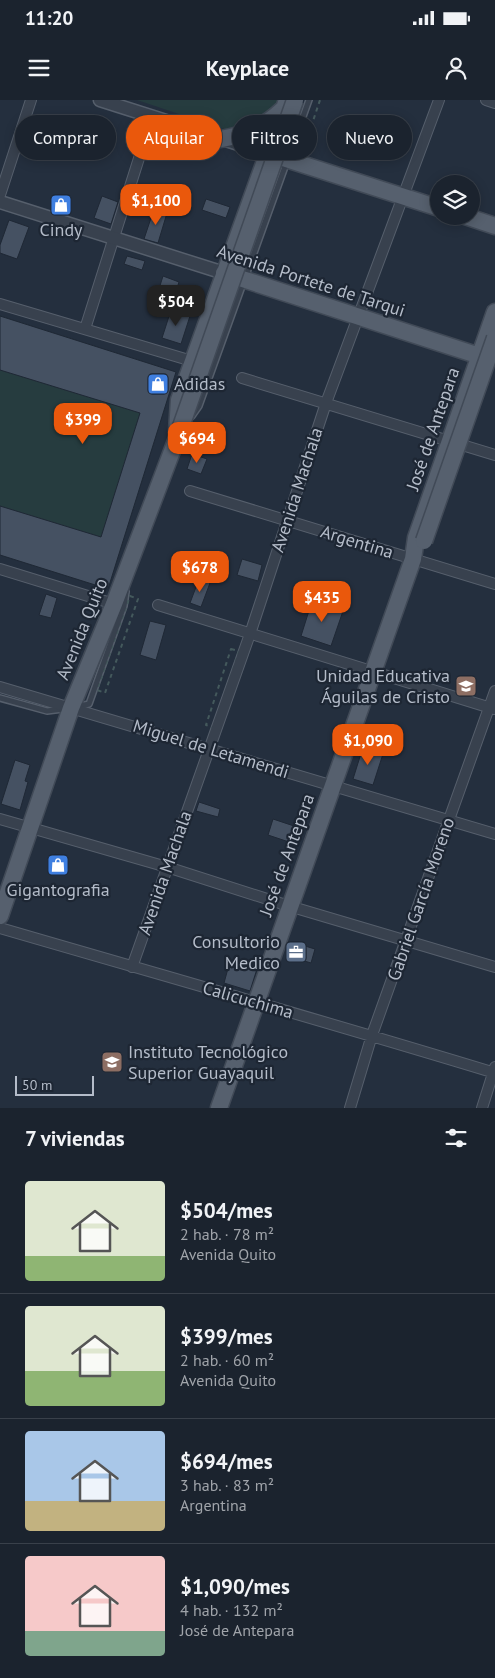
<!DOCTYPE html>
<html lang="es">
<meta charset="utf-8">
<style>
body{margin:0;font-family:"PT Sans",sans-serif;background:#282f3a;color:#f1f3f6;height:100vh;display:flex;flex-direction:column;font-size:19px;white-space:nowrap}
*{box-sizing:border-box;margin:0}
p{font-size:16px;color:#a0a4aa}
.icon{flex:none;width:28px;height:28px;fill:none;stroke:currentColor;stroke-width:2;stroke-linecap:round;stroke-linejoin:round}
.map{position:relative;height:1008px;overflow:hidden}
.side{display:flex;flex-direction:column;background:#1b232e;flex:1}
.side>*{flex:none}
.hud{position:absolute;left:15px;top:15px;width:465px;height:45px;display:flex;gap:10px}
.buttons{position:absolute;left:430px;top:75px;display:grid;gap:10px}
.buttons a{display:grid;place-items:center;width:50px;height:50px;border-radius:50%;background:#1b232e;box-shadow:0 2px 12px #0003,0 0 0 1px #39404a;font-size:25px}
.scale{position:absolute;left:15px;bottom:12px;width:79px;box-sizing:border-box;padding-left:5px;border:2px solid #b4bcc9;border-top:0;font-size:14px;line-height:18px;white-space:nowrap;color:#b4bcc9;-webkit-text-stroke:4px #1d2633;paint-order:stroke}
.price{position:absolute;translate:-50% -42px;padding:0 11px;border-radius:10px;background:#ea580c;color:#fff;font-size:16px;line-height:32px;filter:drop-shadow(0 1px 2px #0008)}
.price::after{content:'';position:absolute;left:50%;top:30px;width:15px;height:11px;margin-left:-8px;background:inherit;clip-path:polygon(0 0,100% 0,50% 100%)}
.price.on{background:#222;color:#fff}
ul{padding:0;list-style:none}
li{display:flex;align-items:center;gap:15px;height:125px;padding:0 25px}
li+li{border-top:1px solid #39404a}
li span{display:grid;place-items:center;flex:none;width:140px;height:100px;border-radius:5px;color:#555}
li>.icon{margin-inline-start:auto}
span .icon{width:60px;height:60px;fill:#fffc;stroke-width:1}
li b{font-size:21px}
h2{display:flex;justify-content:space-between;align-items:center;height:60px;padding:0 25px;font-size:21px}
.tag{padding:0 18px;border-radius:22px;background:#1b232e;box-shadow:0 2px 12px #0003,0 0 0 1px #39404a;font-size:18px;line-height:45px}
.tag.on{background:#ea580c;color:#fff}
.status{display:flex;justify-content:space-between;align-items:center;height:35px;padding:0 25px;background:#1b232e;direction:ltr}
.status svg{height:14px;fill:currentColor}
header{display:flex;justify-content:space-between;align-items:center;height:65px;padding:0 25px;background:#1b232e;font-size:22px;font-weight:800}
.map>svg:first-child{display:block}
</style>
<div class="status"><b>11:20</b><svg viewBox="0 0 49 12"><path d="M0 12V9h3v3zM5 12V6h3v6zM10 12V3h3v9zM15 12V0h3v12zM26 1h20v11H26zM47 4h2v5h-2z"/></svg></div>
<header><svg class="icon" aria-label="menu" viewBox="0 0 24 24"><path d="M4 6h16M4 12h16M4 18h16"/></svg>Keyplace<svg class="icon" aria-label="person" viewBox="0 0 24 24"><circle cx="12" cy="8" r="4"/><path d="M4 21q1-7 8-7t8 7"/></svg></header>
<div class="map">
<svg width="495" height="1008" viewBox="0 0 495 1008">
<rect width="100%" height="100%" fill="#242f3e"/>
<path fill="#263c3f" d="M137 0H281L266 43Z
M0 216 176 272 108 489 0 455Z"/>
<path fill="#455162" stroke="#1f2835" d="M102 96 118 102 111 124 94 118Z
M206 99 230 107 226 118 202 110Z
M154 109 167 113 158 143 144 139Z
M9 120 29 127 17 159 0 153V145Z
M127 156 145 161 142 170 124 164Z
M163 176 179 182 174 197 158 192Z
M171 210 190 216 181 244 162 238Z
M0 216 176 272 108 489 0 455V406L101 437 140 313 0 270Z
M192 354 207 359 201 374 187 369Z
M242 459 262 465 258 481 237 475Z
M199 479 210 483 201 507 190 503Z
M46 494 57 498 51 518 39 515Z
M312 501 343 511 331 546 301 536Z
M150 521 166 525 156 560 140 555Z
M363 647 383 654 373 685 353 679Z
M15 660 30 665 25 681 28 682 20 710 1 704Z
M199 702 220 709 218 717 196 711Z
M273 719 300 728 295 744 268 735Z
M55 754 67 759 61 775 49 771Z
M295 843 315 849 311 863 291 857Z
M230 861 257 869 250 891 224 883Z"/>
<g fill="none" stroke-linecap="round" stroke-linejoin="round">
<g stroke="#565f6c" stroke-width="8">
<path id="service" d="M192 316 199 306 309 0
M0 598 47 611 63 609
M76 607 89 604 124 506 126 492"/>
</g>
<g stroke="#565f6c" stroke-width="12">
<path id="minor" d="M486 0 495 3
M0 95 31 0
M0 204 192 261
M85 229 152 17
M242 278 495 355
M190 391 495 484
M0 469 114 504
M158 505 494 609
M0 587 495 734
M0 719 167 767 289 806 495 867
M0 828C165 876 331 923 495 973
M132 867 250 534 326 303 439 0
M350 1008 372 935 495 591
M482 1008 495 967"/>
</g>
<g stroke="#565f6c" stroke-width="15">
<path id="tertiary" d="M100 0 267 53
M0 102 224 173"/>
</g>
<g stroke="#414a57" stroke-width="19">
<path id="primary" d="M221 39C245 35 264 27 282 10
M267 53 439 108
M465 116 495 126
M224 173 489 259
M177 331 179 300 287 0
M0 816 71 608 114 504 177 338
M219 1008 413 459 416 438 495 212"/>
</g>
<path stroke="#44595c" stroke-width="2" stroke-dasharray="4 4" stroke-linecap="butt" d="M306 28 310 30 320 0
M130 496 138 499 105 593 97 590Z
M231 549 239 551 214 628 206 625Z"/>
<use href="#service" stroke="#38414e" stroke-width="5"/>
<use href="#minor" stroke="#38414e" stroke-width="10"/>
<use href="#tertiary" stroke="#38414e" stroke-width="12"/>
<use href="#primary" stroke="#56606e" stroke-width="16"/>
<g stroke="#414a57" stroke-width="19" stroke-linecap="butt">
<path id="primary-bridge" d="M177 338 295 0
M424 441 495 238"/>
</g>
<use href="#primary-bridge" stroke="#56606e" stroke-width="16"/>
</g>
<defs>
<g id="shop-square" transform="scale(1.125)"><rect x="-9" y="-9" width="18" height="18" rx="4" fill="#3f7fe0" stroke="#1d2633"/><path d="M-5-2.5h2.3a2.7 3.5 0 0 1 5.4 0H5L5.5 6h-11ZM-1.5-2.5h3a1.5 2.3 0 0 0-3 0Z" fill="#fff"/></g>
<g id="school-square" transform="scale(1.125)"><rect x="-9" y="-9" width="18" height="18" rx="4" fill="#8d6e63" stroke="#1d2633"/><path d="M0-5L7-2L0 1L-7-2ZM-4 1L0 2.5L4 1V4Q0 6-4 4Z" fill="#fff"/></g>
<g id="office-square" transform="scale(1.125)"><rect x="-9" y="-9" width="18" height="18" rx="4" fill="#5c6f8a" stroke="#1d2633"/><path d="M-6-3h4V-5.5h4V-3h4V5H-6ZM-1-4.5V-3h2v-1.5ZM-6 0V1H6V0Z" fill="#fff"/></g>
</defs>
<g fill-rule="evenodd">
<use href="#shop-square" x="61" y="105"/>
<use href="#shop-square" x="158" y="284"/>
<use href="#school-square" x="466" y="586"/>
<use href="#shop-square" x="58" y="765"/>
<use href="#office-square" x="296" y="852"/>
<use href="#school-square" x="112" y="962"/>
</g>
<g text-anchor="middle" stroke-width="4.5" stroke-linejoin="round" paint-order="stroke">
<g font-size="18" fill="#b4bcc9" stroke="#1d2633">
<text x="61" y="136">Cindy</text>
<text x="174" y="290" text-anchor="start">Adidas</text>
<text x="450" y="582" text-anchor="end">Unidad Educativa<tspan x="450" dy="21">Águilas de Cristo</tspan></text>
<text x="58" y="796">Gigantografia</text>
<text x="280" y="848" text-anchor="end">Consultorio<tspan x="280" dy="21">Medico</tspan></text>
<text x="128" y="958" text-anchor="start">Instituto Tecnológico<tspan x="128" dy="21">Superior Guayaquil</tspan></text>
</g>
<g font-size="18" fill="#b4bcc9" stroke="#1d2633">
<text transform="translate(311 181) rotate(18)" y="6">Avenida Portete de Tarqui</text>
<text transform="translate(433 329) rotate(-71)" y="6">José de Antepara</text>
<text transform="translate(297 390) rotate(-72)" y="6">Avenida Machala</text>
<text transform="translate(357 442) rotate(17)" y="6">Argentina</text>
<text transform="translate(82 529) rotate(-68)" y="6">Avenida Quito</text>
<text transform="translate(211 649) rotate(17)" y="6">Miguel de Letamendi</text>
<text transform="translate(287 755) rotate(-70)" y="6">José de Antepara</text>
<text transform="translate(165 773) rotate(-71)" y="6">Avenida Machala</text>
<text transform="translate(421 799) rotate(-71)" y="6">Gabriel García Moreno</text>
<text transform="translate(248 900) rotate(16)" y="6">Calicuchima</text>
</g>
</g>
</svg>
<div class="buttons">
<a><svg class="icon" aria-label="layers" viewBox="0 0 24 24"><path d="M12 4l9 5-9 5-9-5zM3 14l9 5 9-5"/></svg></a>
</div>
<div class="scale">50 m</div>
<b class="price" style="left:156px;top:126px">$1,100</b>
<b class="price on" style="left:176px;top:227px">$504</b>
<b class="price" style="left:83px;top:345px">$399</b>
<b class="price" style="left:197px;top:364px">$694</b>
<b class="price" style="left:200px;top:493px">$678</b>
<b class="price" style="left:322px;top:523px">$435</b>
<b class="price" style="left:368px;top:666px">$1,090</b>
<div class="hud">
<a class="tag">Comprar</a>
<a class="tag on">Alquilar</a>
<a class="tag">Filtros</a>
<a class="tag">Nuevo</a>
</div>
</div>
<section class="side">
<h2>7 viviendas<svg class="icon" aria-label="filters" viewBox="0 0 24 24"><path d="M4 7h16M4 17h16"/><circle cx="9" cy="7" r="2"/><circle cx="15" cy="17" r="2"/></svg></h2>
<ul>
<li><span style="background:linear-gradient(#dfe7d0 75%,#8fb573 0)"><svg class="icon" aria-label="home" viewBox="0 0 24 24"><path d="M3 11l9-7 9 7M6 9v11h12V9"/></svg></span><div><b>$504/mes</b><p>2 hab. · 78 m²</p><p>Avenida Quito</p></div></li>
<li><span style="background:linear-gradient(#dfe7d0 65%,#8fb573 0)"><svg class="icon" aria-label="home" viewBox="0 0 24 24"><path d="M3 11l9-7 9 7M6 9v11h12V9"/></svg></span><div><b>$399/mes</b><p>2 hab. · 60 m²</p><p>Avenida Quito</p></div></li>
<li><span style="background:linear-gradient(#a9c7e8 70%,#c2b280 0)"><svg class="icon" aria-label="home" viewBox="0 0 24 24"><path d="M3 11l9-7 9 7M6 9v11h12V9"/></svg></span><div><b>$694/mes</b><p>3 hab. · 83 m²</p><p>Argentina</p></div></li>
<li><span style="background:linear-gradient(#f6c9c9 75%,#7fa58c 0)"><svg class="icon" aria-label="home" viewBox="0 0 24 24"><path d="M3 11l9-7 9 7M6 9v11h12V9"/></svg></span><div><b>$1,090/mes</b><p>4 hab. · 132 m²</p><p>José de Antepara</p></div></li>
</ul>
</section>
